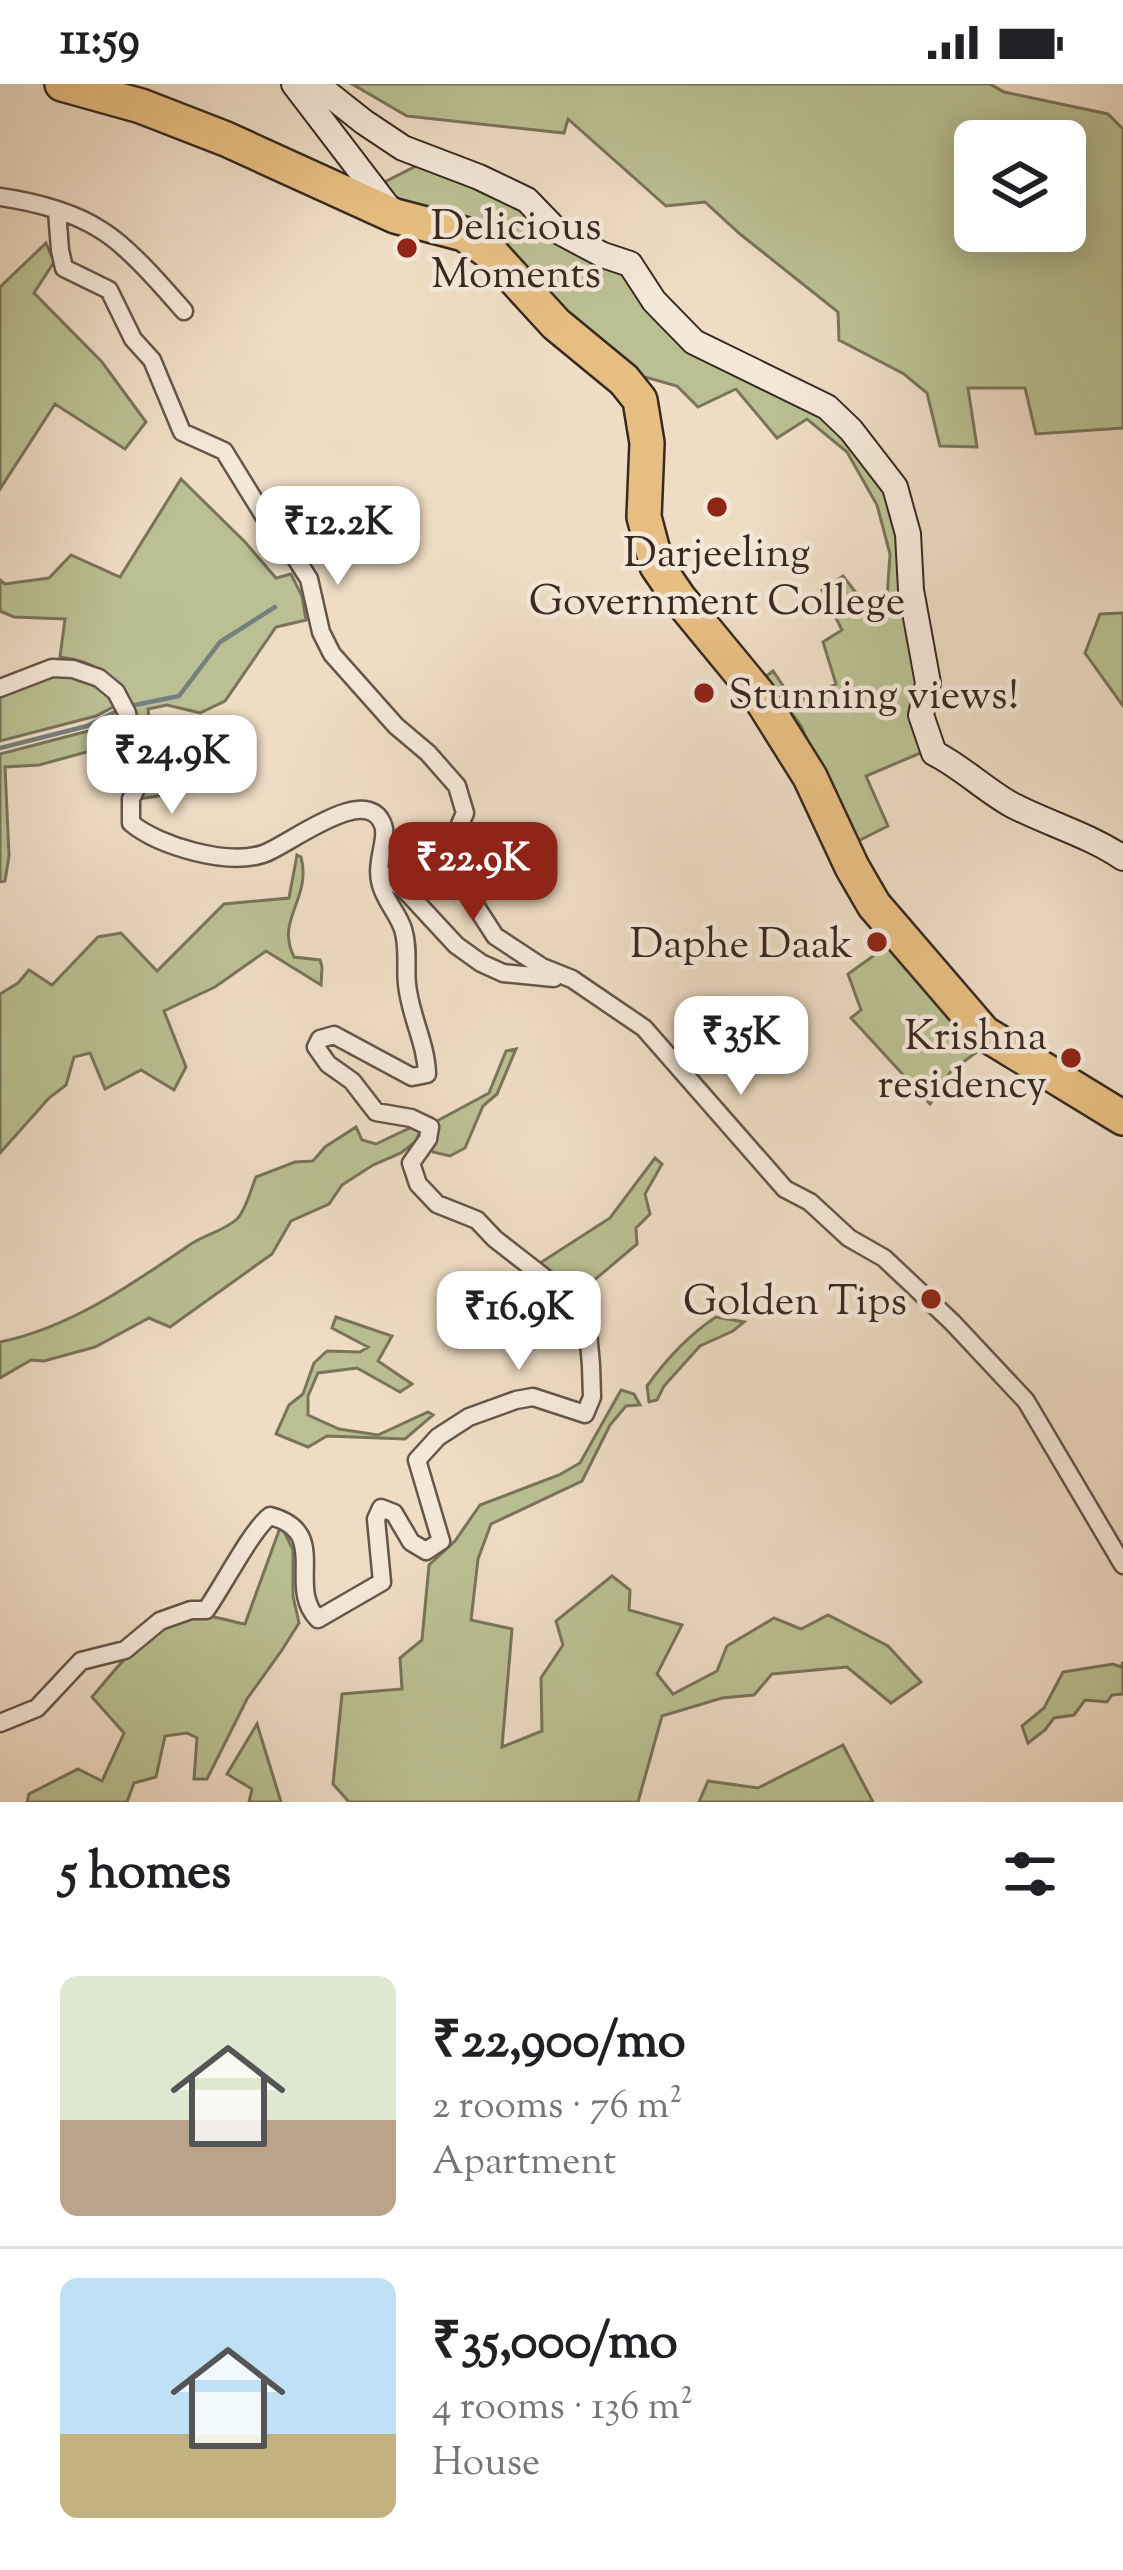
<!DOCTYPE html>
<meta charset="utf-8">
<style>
body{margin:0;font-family:"Sorts Mill Goudy",serif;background:#f2f2f2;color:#202124;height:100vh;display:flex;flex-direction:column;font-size:45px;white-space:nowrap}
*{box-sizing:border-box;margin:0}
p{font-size:39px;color:#757577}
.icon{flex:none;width:66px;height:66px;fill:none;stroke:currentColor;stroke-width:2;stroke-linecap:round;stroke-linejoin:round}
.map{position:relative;height:1718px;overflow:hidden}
.drawer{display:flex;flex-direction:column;background:#fff;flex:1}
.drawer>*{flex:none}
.fabs{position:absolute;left:954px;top:36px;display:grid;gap:24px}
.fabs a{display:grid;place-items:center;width:132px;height:132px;border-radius:18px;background:#fff;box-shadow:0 6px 30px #0003;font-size:60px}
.price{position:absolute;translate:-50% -102px;padding:0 27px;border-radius:24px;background:#fff;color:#222;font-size:39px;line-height:78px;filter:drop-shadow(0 3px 6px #0008)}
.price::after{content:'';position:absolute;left:50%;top:72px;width:36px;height:27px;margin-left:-18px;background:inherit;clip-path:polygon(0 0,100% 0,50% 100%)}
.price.active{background:#8f2418;color:#fff}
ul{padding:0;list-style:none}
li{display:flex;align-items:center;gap:36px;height:300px;padding:0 60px}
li+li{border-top:3px solid #e0e0e0}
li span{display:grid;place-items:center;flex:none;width:336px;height:240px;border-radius:18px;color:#555}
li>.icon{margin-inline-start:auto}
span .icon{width:144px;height:144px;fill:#fffc;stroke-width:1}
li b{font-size:51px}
h2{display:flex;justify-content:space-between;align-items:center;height:144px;padding:0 60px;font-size:51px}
.status{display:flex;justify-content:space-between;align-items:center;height:84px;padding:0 60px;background:#fff;direction:ltr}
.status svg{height:33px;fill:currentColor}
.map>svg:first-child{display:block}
</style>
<div class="status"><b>11:59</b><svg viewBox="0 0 49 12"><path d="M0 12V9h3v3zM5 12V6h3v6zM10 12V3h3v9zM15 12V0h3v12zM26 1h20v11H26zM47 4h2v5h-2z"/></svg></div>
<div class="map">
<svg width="1123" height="1718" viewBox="0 0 1123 1718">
<rect width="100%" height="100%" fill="#eedcc4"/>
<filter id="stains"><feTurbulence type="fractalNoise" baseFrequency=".00167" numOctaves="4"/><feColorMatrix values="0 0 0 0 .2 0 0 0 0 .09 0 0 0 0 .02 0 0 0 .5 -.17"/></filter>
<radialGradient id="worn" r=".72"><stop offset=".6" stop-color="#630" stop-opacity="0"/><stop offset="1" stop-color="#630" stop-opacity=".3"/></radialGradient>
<path fill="#bac093" stroke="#79745a" stroke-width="3" fill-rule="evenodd" d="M352 0H990L1004 8 1108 30 1123 45V344L1036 350 1025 304H968L977 363 940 362 927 309 904 290 839 256 838 228 740 150 705 118 666 122 568 35 564 49 407 32ZM1065 57V147H975V57Z
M424 78 480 100 627 186 655 225 823 326 890 408 916 554 923 668 866 692 888 742 854 759 801 642 765 593 773 587 795 619 836 600 823 558 842 546 822 506 843 492 868 524 887 514 890 470 877 421 847 368 807 335 777 354 736 305 698 323 677 302 634 290 567 238 477 138 409 123 365 108Z
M46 159 54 178 34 209 102 278 146 338 125 365 55 320 0 405V203Z
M181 395 245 458 276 494 291 490 302 512 306 536 276 543 225 617 200 629 167 621 148 625 155 684 188 683 238 668 237 677 196 692 178 709 138 715C134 650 145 584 60 573L65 535 14 533 0 527V496L5 500 49 494 71 471 120 493Z
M1123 529V622L1085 569 1100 530Z
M53 591H68L104 605 115 622 96 632 0 657V613Z
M120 631 127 657 39 681 5 683 9 772 5 797 0 798V670L92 646Z
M297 771 301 773C312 815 275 835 294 873L320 876 322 883 321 901 266 867 215 903 164 927 186 983 174 1006 141 986 105 1005 90 969 74 973 66 1001 49 1014 0 1069V910L18 899 29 886 52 901 98 853 121 849 157 887 224 820 289 814Z
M894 857 985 962 951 987 930 1020 851 934 861 926 848 890Z
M516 965 497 1010 483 1022 465 1064 450 1072 433 1068 428 1059 437 1037 489 1009 506 967Z
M356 1043 362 1056 376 1060 412 1043 420 1047 416 1057 401 1069 373 1081 342 1101 329 1120 291 1137 272 1170 170 1243 149 1234 95 1263 44 1277 31 1276 0 1294V1258C69 1244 131 1201 188 1162 203 1151 224 1147 237 1135 246 1126 251 1105 256 1093L295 1078 313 1077 325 1063Z
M655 1074 662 1080 645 1110 650 1130 636 1144 637 1160 579 1209 537 1181 610 1134Z
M336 1233 392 1252 378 1277 412 1300 400 1308 357 1284 318 1289 308 1312V1331L339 1345 378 1351 428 1328 433 1331 405 1355 327 1352 308 1363 276 1350 289 1321 303 1310 314 1279 327 1267 360 1268 368 1263 332 1244Z
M716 1233 744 1238 733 1247 700 1262 664 1302 657 1316 649 1318 647 1302C665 1277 690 1250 716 1233Z
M621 1306 634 1310 640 1321 626 1322 610 1341 582 1397 491 1440 478 1475 471 1536 512 1545 502 1663 542 1647 541 1594 563 1561 556 1537 612 1492 630 1506 629 1526 682 1541 657 1590 673 1610 717 1587 727 1562 774 1534 801 1545 828 1531 888 1562 921 1598 891 1619 847 1583 772 1590 754 1611 722 1614 662 1632 638 1718H349L333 1700 342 1610 402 1605 400 1574 422 1556 429 1481 455 1457 480 1421 559 1391 580 1379Z
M281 1441 293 1466V1512L299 1539 282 1566 247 1615 207 1695H194L197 1654 187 1649 165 1652 156 1693 134 1699 127 1718H27L29 1710 78 1685 102 1697 124 1649 92 1613C122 1578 155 1531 207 1532 219 1533 233 1538 245 1540Z
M1123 1578V1610L1112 1611 1107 1618 1085 1616 1074 1631 1054 1634 1045 1646 1028 1659 1022 1642 1044 1624 1063 1588 1113 1580 1121 1583Z
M257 1640 281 1718H249L252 1705 227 1690Z
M843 1661 873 1718H699L708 1697 758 1704Z"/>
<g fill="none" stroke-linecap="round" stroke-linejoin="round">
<path stroke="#747f7e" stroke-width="4.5" d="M0 664 87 642 125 623 179 612 220 558 275 523"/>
<g stroke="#665649" stroke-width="21">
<path id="street" d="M0 113C34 118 71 127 101 146 129 163 162 202 184 227
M57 127 60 166 64 184 109 206 133 255 152 276 182 348 224 367 269 440 293 470 309 495 321 548 332 570 396 642 428 669 457 702 465 729 447 770 453 787 495 852 542 883 572 895 644 944 785 1105 810 1118 849 1154 884 1174 952 1238 1026 1317 1123 1481
M0 604 52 584 73 585 99 594 116 608 127 629 139 698 131 715V739C159 762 227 782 263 770 288 762 367 697 383 741 389 756 373 780 382 804 387 819 398 830 403 845 409 864 405 881 407 900 410 932 426 958 427 990L412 993 334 951 320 955 316 963 328 980 352 997 376 1028 411 1034 430 1043 428 1055 411 1079 418 1100 437 1120 477 1136 495 1155 576 1218 587 1237 591 1281 592 1313 585 1330 533 1313 516 1316 469 1333 438 1353 417 1376 441 1457 426 1467 411 1458 394 1429 381 1424 376 1435 382 1498 318 1535C285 1502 332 1448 270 1432 252 1445 222 1504 206 1526H191L160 1537 125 1566 81 1577 37 1624 0 1639
M379 787 406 807 456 861 481 879 503 889 554 894"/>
</g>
<g stroke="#382920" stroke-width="28">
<path id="secondary" d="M294 0 391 127
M316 0 364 38 403 64 479 93 527 116 556 146 603 171 630 180 654 217 694 258 827 323 851 346 895 403 908 450 911 506 928 599 921 631 934 669C962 683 985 706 1012 721 1049 740 1089 751 1123 774"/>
</g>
<g stroke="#382920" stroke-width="38">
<path id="highway" d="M62 0 141 22 226 55 395 132 464 150 492 170 556 240 624 296 640 316 647 359 644 433 657 482 679 514 758 610 810 693 852 783 874 821 984 949 1123 1034"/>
</g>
<use href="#street" stroke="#f4e8d9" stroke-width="16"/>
<use href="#secondary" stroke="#f4e8d9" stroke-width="24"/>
<use href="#highway" stroke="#e7be82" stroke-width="33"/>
</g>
<g fill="#8f2418" stroke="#f4e8d9" stroke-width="4.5">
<circle cx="407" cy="164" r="12"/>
<circle cx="717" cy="423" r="12"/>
<circle cx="704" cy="609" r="12"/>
<circle cx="877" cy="858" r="12"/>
<circle cx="1071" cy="974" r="12"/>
<circle cx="931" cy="1215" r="12"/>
</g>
<g text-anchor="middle" stroke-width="9" stroke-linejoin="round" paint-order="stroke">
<g font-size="42" fill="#382920" stroke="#f4e8d9" text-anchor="end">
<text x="431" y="155" text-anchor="start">Delicious<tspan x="431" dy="48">Moments</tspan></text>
<text x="717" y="482" text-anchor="middle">Darjeeling<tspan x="717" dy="48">Government College</tspan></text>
<text x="728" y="624" text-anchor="start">Stunning views!</text>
<text x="853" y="873">Daphe Daak</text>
<text x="1047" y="965">Krishna<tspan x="1047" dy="48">residency</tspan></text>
<text x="907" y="1230">Golden Tips</text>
</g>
</g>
<rect width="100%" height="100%" filter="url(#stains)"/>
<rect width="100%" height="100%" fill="url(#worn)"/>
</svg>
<div class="fabs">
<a><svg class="icon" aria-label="layers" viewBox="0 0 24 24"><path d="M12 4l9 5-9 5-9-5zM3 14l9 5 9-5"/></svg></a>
</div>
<b class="price" style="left:338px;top:504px">₹12.2K</b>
<b class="price" style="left:172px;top:733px">₹24.9K</b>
<b class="price active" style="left:473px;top:840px">₹22.9K</b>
<b class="price" style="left:741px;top:1014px">₹35K</b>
<b class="price" style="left:519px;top:1289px">₹16.9K</b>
</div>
<section class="drawer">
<h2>5 homes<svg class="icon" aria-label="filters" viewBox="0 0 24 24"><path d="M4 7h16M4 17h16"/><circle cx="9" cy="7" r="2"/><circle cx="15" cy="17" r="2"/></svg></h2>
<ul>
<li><span style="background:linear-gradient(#dfe7d0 60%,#b9a48a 0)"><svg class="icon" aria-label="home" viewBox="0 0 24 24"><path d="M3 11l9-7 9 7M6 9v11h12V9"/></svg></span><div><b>₹22,900/mo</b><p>2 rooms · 76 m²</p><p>Apartment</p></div></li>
<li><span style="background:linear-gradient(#bfe0f5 65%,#c2b280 0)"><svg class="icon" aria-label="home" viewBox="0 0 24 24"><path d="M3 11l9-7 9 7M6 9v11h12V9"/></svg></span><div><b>₹35,000/mo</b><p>4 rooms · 136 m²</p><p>House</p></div></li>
</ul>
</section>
